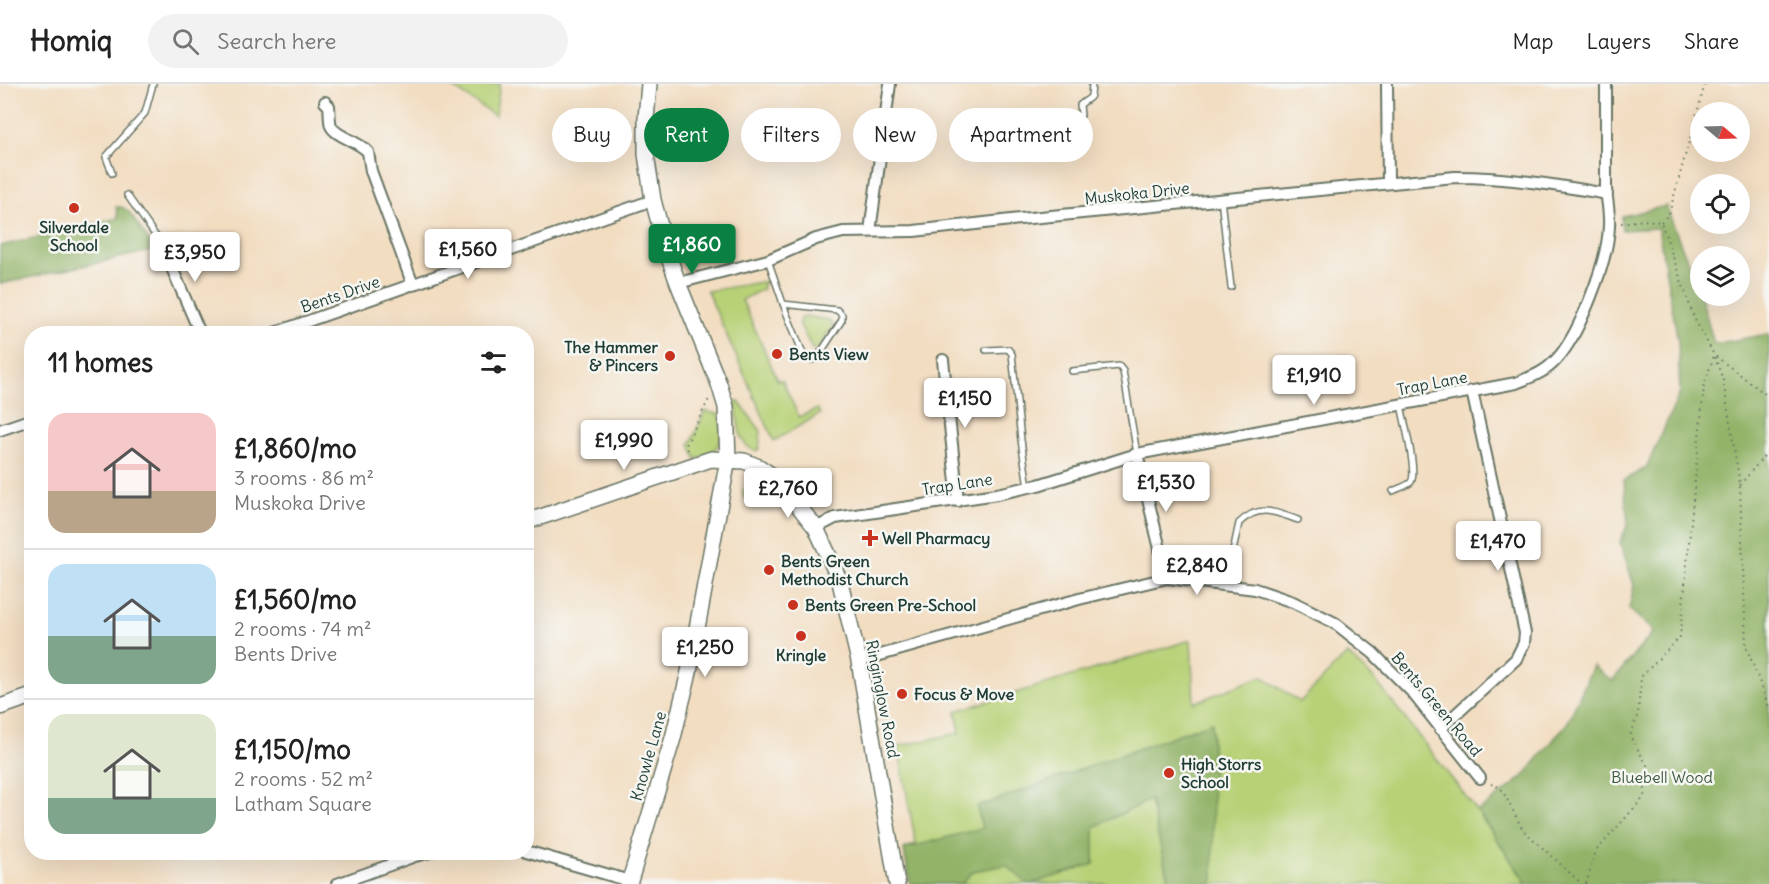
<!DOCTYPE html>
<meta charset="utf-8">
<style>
body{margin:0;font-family:Delius,sans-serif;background:#f2f2f2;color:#222;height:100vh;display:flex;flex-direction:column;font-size:22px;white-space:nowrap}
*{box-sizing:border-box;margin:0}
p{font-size:20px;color:#767676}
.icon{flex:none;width:33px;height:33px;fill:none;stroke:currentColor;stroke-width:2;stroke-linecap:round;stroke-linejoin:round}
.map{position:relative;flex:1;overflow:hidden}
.panel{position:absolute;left:24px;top:242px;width:510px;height:534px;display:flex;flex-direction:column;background:#fff;border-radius:24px;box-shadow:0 6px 24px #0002}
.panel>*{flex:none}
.hud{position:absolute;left:552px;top:24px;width:570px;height:54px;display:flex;gap:12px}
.needle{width:39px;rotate:109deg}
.controls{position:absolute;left:1690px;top:18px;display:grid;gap:12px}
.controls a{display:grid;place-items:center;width:60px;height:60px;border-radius:50%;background:#fff;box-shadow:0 6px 24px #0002;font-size:30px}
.price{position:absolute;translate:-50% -51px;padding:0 14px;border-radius:6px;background:#fff;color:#222;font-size:20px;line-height:39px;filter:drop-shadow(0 2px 3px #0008)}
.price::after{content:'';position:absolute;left:50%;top:36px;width:18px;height:14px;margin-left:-9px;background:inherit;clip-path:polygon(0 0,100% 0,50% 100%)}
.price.selected{background:#0b8043;color:#fff}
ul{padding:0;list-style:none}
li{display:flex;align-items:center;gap:18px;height:150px;padding:0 24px}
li+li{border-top:2px solid #e0e0e0}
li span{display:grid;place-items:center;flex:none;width:168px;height:120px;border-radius:18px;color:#555}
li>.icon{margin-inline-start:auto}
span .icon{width:72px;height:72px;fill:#fffc;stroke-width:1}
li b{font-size:26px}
h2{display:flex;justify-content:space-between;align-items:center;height:72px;padding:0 24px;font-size:26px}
.tag{padding:0 21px;border-radius:27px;background:#fff;box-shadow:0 6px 24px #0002;font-size:21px;line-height:54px}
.tag.selected{background:#0b8043;color:#fff}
header{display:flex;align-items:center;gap:36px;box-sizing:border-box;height:84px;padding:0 30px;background:#fff;border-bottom:2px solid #e0e0e0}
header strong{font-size:28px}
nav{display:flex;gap:33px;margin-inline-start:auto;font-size:21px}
.search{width:420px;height:54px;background:#f2f2f2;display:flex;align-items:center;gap:15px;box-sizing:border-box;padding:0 21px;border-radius:33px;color:#767676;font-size:22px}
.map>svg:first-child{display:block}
</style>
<header>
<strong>Homiq</strong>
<div class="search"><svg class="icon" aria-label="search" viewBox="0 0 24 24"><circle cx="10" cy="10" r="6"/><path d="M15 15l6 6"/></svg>Search here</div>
<nav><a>Map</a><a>Layers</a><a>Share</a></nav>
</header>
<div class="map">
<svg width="1769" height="800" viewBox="0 0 1769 800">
<rect width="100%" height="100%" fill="#f6f6f2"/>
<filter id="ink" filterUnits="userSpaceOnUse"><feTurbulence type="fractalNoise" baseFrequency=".0167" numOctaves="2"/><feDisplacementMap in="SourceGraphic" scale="12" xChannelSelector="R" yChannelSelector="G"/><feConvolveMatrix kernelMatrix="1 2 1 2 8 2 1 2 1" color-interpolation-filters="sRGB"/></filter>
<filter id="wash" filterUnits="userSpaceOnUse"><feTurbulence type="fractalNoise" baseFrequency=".008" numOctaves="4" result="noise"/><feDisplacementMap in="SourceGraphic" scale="24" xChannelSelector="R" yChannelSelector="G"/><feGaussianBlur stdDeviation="1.35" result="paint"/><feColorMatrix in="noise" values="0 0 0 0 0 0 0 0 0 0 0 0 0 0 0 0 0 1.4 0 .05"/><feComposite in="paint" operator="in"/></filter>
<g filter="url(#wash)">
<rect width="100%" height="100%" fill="#f2ddc1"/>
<path fill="#b8d177" stroke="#6c8756" stroke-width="1.5" d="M448 0H500L495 32Z
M767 197 762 202 763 205 742 216 778 297 782 296 799 333 818 325 820 330 774 357 707 207Z
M804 232 829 236 833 241 817 266 812 265 799 239 800 235Z
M735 318H739L761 347 759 365 756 367C736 362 739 335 735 318Z
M705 327 721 331C722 357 723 366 696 375L690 361Z
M791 388 810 419V421L784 392Z
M748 404 762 406 775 415 744 414 743 406Z
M1191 556 1194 619 1262 592 1300 618 1347 570 1375 596 1478 728 1527 800H910L904 765 916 760 898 662 960 649 956 627Z"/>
<path fill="#92b368" stroke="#58784e" stroke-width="1.5" d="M1666 122 1701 212 1714 260 1769 250V800H1527L1478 728 1523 693 1568 638 1593 582 1612 597 1654 547 1629 525 1634 501 1620 458 1628 440 1624 396 1646 384 1680 309 1678 257 1658 144 1622 146V132Z
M116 123H122L129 128 155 166 0 200V162L118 134Z
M1212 638 1213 800H1169L1150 716 1094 743V780L1031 800H1028L1006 781 973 787 962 800H910L904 765 982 744 977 723Z"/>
</g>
<g filter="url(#ink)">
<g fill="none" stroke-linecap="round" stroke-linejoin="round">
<g stroke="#697565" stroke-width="8">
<path id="lane" d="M1081 31 1080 21C1091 11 1091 19 1092 0
M112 89 106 73 145 29 153 0
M127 111 162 161
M1221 115 1231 203
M768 176 786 228 805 274 812 276 819 271 842 236V231L837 226 783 220
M986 266 1008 265 1012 270 1021 356 1028 403
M1072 287 1119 282 1123 287 1137 370
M1393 407C1399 404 1407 402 1411 398 1418 388 1403 334 1401 320
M1226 500 1239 439C1259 419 1276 428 1298 436"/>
</g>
<g stroke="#697565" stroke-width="14">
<path id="street" d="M1387 0 1388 99
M325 18 329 22C330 28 329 36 331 42 335 52 360 58 368 68L371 87 413 201
M870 147 890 0
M162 161 200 249
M678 199 768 176 816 155 843 148 914 147 1020 135 1455 93C1507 93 1556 101 1607 110
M274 249 653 116
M943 276 958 417
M0 346 32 335
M1137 370 1167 494
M816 444 835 434 997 410 1038 401 1137 370 1516 299C1529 294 1543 289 1553 279 1578 256 1608 177 1609 142 1610 130 1607 117 1606 105 1606 70 1606 35 1606 0
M859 577 1079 515 1167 494 1255 505 1293 518 1335 539 1373 569 1411 607 1480 694
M1440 645 1516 575 1524 559 1525 549 1472 307
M526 767 630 797
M337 800 415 772 430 768"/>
</g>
<g stroke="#697565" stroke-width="18">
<path id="secondary" d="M526 438 711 375 744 377 759 383 777 395 816 444 827 468 840 498 859 577 897 800
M0 623 32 612
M629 800 673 654 689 588 728 375 726 323 719 300 678 199 667 168 653 116 646 70V35L649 0"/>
</g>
<path stroke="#697565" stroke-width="2" stroke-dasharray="1.5 4.5" stroke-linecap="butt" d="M1661 138 1669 130 1705 0
M1621 139 1644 136 1661 138 1694 234 1714 271 1723 296 1740 401 1746 562 1769 623
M688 366 686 361 709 315
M1740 401 1769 366
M1491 700 1501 704 1523 746 1582 800
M1586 800 1596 767 1644 713 1647 681 1630 652 1638 630 1641 593 1680 553 1704 302 1714 271 1769 313"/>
<use href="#lane" stroke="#fff" stroke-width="5"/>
<use href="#street" stroke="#fff" stroke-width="10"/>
<use href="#secondary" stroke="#fff" stroke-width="15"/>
</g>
</g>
<g fill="#c8321e" stroke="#f6f6f2" stroke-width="2">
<circle cx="74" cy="124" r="6"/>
<circle cx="777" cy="270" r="6"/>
<circle cx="670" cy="272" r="6"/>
<path d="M867 445h6v6h6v6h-6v6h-6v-6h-6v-6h6z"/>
<circle cx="769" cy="486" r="6"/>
<circle cx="793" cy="521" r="6"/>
<circle cx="801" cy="552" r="6"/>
<circle cx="902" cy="610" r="6"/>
<circle cx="1169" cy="689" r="6"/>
</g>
<g text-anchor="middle" stroke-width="5" stroke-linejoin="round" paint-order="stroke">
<g font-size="16" fill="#1f3d34" stroke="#f6f6f2">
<text transform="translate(1137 109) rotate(-6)" y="6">Muskoka Drive</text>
<text transform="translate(340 210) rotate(-19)" y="6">Bents Drive</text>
<text transform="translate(1432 299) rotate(-11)" y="6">Trap Lane</text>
<text transform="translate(957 400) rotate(-9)" y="6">Trap Lane</text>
<text transform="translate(883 615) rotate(79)" y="6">Ringinglow Road</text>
<text transform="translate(1437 620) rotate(50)" y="6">Bents Green Road</text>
<text transform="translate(648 672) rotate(-74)" y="6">Knowle Lane</text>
</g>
<g font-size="16" font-weight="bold" fill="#1f3d34" stroke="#f6f6f2" text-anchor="start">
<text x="74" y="149" text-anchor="middle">Silverdale<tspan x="74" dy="18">School</tspan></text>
<text x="658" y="269" text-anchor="end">The Hammer<tspan x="658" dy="18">&amp; Pincers</tspan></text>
<text x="789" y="276">Bents View</text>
<text x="882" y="460">Well Pharmacy</text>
<text x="781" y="483">Bents Green<tspan x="781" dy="18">Methodist Church</tspan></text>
<text x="805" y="527">Bents Green Pre-School</text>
<text x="801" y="577" text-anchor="middle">Kringle</text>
<text x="914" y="616">Focus &amp; Move</text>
<text x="1181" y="686">High Storrs<tspan x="1181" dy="18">School</tspan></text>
</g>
<g font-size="16" fill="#3e5b41" stroke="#f6f6f2">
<text x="1662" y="699">Bluebell Wood</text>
</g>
</g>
</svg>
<div class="controls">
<a><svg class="needle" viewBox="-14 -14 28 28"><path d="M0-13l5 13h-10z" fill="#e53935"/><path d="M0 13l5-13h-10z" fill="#767676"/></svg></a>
<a><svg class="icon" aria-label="locate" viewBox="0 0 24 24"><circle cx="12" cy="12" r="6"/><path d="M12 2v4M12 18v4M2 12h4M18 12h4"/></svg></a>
<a><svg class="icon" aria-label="layers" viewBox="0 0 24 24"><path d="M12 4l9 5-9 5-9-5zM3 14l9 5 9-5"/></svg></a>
</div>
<b class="price selected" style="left:692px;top:191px">£1,860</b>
<b class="price" style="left:468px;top:196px">£1,560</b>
<b class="price" style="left:195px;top:199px">£3,950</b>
<b class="price" style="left:1314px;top:322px">£1,910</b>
<b class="price" style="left:965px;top:345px">£1,150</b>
<b class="price" style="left:624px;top:387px">£1,990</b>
<b class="price" style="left:1166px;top:429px">£1,530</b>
<b class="price" style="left:788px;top:435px">£2,760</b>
<b class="price" style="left:1498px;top:488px">£1,470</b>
<b class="price" style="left:1197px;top:512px">£2,840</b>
<b class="price" style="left:705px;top:594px">£1,250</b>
<div class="hud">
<a class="tag">Buy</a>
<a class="tag selected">Rent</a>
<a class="tag">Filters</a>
<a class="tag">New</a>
<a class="tag">Apartment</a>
</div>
<section class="panel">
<h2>11 homes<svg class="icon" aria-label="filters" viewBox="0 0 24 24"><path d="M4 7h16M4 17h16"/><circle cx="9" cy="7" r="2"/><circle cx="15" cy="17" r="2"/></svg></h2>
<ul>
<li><span style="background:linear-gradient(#f6c9c9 65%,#b9a48a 0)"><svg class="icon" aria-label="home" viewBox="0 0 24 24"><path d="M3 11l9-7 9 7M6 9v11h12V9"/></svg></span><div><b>£1,860/mo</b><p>3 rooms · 86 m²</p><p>Muskoka Drive</p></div></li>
<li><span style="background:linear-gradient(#bfe0f5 60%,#7fa58c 0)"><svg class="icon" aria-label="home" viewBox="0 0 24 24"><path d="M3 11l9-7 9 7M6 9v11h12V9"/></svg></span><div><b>£1,560/mo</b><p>2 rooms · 74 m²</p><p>Bents Drive</p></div></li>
<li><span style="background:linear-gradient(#dfe7d0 70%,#7fa58c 0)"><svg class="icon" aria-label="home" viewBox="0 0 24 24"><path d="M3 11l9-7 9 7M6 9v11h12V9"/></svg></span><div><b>£1,150/mo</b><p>2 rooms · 52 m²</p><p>Latham Square</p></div></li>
</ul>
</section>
</div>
